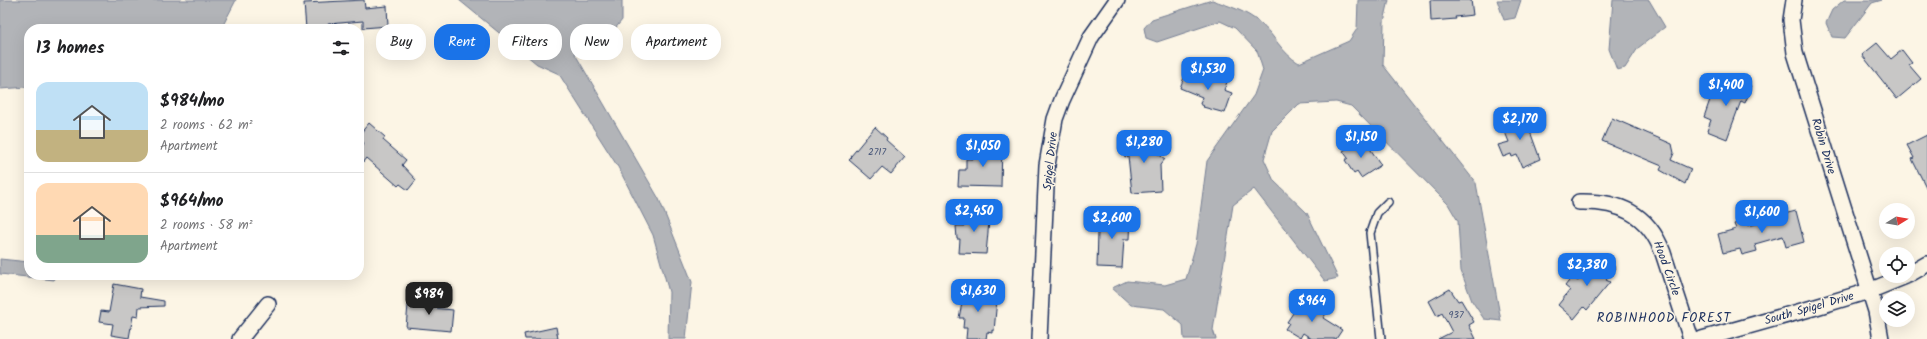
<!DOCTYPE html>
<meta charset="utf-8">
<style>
body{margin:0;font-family:Kalam,sans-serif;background:#f6f6f6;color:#202124;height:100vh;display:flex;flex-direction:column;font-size:15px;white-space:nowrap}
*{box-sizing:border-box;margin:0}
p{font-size:13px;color:#757577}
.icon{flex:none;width:22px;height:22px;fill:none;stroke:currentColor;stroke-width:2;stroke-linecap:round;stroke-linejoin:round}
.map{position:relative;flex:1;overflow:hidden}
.panel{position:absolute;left:24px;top:24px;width:340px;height:256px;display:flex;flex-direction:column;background:#fff;border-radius:16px;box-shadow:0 4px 16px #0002}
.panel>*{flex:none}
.banner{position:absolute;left:376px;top:24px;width:380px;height:36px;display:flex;gap:8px}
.needle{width:26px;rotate:79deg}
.controls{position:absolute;left:1879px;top:203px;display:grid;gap:8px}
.controls a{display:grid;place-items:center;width:36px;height:36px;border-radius:50%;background:#fff;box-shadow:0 4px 16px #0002;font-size:20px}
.price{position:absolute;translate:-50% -34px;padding:0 9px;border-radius:8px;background:#1a73e8;color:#fff;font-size:13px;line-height:26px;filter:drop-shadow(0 1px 2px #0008)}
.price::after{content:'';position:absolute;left:50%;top:24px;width:12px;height:9px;margin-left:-6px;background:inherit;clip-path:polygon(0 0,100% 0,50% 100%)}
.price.current{background:#222;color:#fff}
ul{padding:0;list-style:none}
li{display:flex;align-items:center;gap:12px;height:100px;padding:0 12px}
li+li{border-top:1px solid #e0e0e0}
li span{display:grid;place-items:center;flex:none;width:112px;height:80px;border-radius:12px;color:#555}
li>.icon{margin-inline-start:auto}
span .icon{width:48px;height:48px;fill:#fffc;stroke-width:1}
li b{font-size:17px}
h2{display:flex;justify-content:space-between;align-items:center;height:48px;padding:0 12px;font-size:17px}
.tag{padding:0 14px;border-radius:16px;background:#fff;box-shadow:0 4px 16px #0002;font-size:14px;line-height:36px}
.tag.current{background:#1a73e8;color:#fff}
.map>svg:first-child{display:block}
</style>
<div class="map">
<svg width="1927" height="339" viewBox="0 0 1927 339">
<rect width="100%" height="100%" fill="#fcf5e5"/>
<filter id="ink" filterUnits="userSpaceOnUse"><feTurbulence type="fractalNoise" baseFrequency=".025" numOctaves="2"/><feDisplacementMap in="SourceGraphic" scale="8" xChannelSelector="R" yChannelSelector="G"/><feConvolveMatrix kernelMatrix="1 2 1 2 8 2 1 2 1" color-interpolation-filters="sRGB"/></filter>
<g filter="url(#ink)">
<path fill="#b2b4b8" stroke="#767f94" d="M0 0H236L221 29H29V87L0 89Z
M459 0H622V20L610 35 577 43 575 54 659 199 692 282 686 339H668L669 292 653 235 618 167 559 74 537 64Z
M1212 0C1229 6 1246 11 1260 23 1275 35 1281 53 1299 63L1349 41 1357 29 1358 0H1389L1384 22 1383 65 1476 183 1501 321 1484 319 1472 301 1461 271 1458 221 1448 204 1351 106 1336 102 1299 104 1272 131 1264 159 1274 181 1307 213 1338 278 1325 281 1254 189 1233 205 1213 330 1216 339H1184L1183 325 1164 309 1131 305 1112 288 1127 281 1165 285 1186 279 1196 244 1207 161 1254 95 1263 70 1257 51 1235 28 1220 21 1157 42 1146 38 1144 28 1152 19Z
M1497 0H1521L1515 18 1504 20Z
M1613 0H1649L1665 27 1638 48 1625 68 1617 70 1609 49Z
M1844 0H1882L1872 3 1845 38 1832 37 1826 23 1832 10Z
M0 259 29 262V275L57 276 54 280 0 274Z"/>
<path fill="#c8c7c6" stroke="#1b2f5e" d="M364 0 365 8 387 6 388 26 363 28V21L328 24V29H306L304 3Z
M1430 0H1471L1473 15 1455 17 1456 19 1431 21Z
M1877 43 1891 59 1902 50 1912 63 1909 65 1921 79 1897 99 1862 55Z
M1186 72 1198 77 1199 72 1227 82 1224 90 1232 93 1225 113 1203 107 1204 106 1200 104 1202 97 1180 88Z
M1728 77 1752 86 1745 103 1741 101 1727 139 1707 131 1711 120 1704 117 1713 91 1721 94Z
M1519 110 1524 124 1527 123 1540 159 1522 167 1517 155 1512 157 1511 154 1503 157 1498 145 1509 142 1505 132 1513 128 1508 114Z
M1612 118 1672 144 1674 153 1671 160 1691 169 1685 184 1660 170 1662 166 1602 141Z
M369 123 385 137 383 140 406 160 402 165 416 180 408 190 400 184 398 186 366 158 359 167V149L364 143 359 138V135Z
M875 127 887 138 886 140 905 157 891 174 882 167 871 179 849 160 852 157 851 156Z
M1927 135V189L1912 159 1914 158 1907 145Z
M1158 136V154L1165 159 1160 165 1161 191 1132 193 1128 156 1125 157 1120 143 1135 138Z
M1363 138 1381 165 1361 178 1357 172 1354 174 1345 160 1348 158 1343 151Z
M979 144H1002L1001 187 958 186 959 170H966V159H973V151L979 152Z
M965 211H987L986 221H989L986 254 959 253 960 239H957L956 226H964Z
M1796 211 1804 242 1786 247 1783 236 1755 244 1757 251 1742 255 1740 249 1723 253 1718 234 1736 229 1734 224 1746 220 1748 226 1777 219 1776 216Z
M1095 215 1131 217 1130 239H1124L1122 268 1097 267 1098 232H1094Z
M1600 254 1616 268 1606 280 1610 282 1587 310 1584 307 1574 319 1558 305 1570 290 1565 286 1572 277 1578 281Z
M114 284 141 289 140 297 164 301V306L139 307 138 317 133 316 129 338 111 335 113 324 99 322 101 311 109 312Z
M965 288 992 290 991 298 997 299 994 331 992 330V333L987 332 986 339H966L967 328H963L964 318H959Z
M1450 289 1458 301 1461 300 1474 322 1469 325 1476 339H1438L1452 332 1442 313 1437 316 1429 301Z
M424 297 435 299 434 308 453 310 451 331 406 327 408 305H415V302H423Z
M1301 301 1313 309 1317 304 1328 311 1323 318 1342 330 1336 339H1312L1303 333 1300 338 1285 329 1289 323 1287 322Z
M556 327 558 339H525L524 334Z"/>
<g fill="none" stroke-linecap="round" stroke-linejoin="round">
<g stroke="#1b2f5e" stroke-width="10">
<path id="lane" d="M1381 339 1370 233 1377 213 1388 202"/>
</g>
<g stroke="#1b2f5e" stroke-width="18">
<path id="street" d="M1794 0 1791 20 1795 53 1876 311 1881 339
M1579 202C1619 201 1648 213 1663 253L1691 339
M1908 275 1927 264
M240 339 268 304
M1039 339 1047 165 1055 119 1062 100 1091 37 1117 0
M1702 339 1816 307 1869 291 1906 276"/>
</g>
<use href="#lane" stroke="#fcf5e5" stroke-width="7"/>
<use href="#street" stroke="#fcf5e5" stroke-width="15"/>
</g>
</g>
<g text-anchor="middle" stroke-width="3" stroke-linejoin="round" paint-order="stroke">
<g font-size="10" fill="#465578">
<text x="877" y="155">2717</text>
<text x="1456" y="318">937</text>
</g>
<g font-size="12" fill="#1b2f5e" stroke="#fcf5e5">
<text transform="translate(1824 146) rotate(73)" y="4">Robin Drive</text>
<text transform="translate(1050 161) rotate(-84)" y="4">Spigel Drive</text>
<text transform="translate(1667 268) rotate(70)" y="4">Hood Circle</text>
<text transform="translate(1809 308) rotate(-16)" y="4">South Spigel Drive</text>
</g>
<g font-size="13" letter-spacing="1" fill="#1b2f5e" stroke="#fcf5e5">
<text x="1664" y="322">ROBINHOOD FOREST</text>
</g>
</g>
</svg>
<div class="controls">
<a><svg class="needle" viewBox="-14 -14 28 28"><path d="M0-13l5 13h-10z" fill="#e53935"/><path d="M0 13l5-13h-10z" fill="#757577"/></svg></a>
<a><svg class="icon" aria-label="locate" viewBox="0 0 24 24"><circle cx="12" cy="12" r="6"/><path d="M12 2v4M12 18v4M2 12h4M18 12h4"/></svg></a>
<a><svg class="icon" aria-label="layers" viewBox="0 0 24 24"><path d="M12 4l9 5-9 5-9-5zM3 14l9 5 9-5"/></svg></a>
</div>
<b class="price" style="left:1208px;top:91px">$1,530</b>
<b class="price" style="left:1726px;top:107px">$1,400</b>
<b class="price" style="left:1520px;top:141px">$2,170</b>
<b class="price" style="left:1361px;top:159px">$1,150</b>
<b class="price" style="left:1144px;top:164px">$1,280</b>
<b class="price" style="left:983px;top:168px">$1,050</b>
<b class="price" style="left:974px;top:233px">$2,450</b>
<b class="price" style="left:1762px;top:234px">$1,600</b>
<b class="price" style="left:1112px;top:240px">$2,600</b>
<b class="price" style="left:1587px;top:287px">$2,380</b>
<b class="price" style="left:978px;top:313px">$1,630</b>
<b class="price current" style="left:429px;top:316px">$984</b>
<b class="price" style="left:1312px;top:323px">$964</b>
<div class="banner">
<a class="tag">Buy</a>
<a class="tag current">Rent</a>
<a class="tag">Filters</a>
<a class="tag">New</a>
<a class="tag">Apartment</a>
</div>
<section class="panel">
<h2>13 homes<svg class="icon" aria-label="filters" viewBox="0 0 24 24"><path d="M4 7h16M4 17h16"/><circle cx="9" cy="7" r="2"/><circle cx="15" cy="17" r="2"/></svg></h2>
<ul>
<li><span style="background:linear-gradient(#bfe0f5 60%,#c2b280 0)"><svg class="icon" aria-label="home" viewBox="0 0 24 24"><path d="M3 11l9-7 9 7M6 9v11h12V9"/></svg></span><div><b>$984/mo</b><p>2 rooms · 62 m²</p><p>Apartment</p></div></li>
<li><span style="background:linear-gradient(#ffd9b3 65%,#7fa58c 0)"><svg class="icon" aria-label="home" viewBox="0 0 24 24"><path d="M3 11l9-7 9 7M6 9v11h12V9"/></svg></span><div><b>$964/mo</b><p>2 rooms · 58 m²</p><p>Apartment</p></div></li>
</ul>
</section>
</div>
